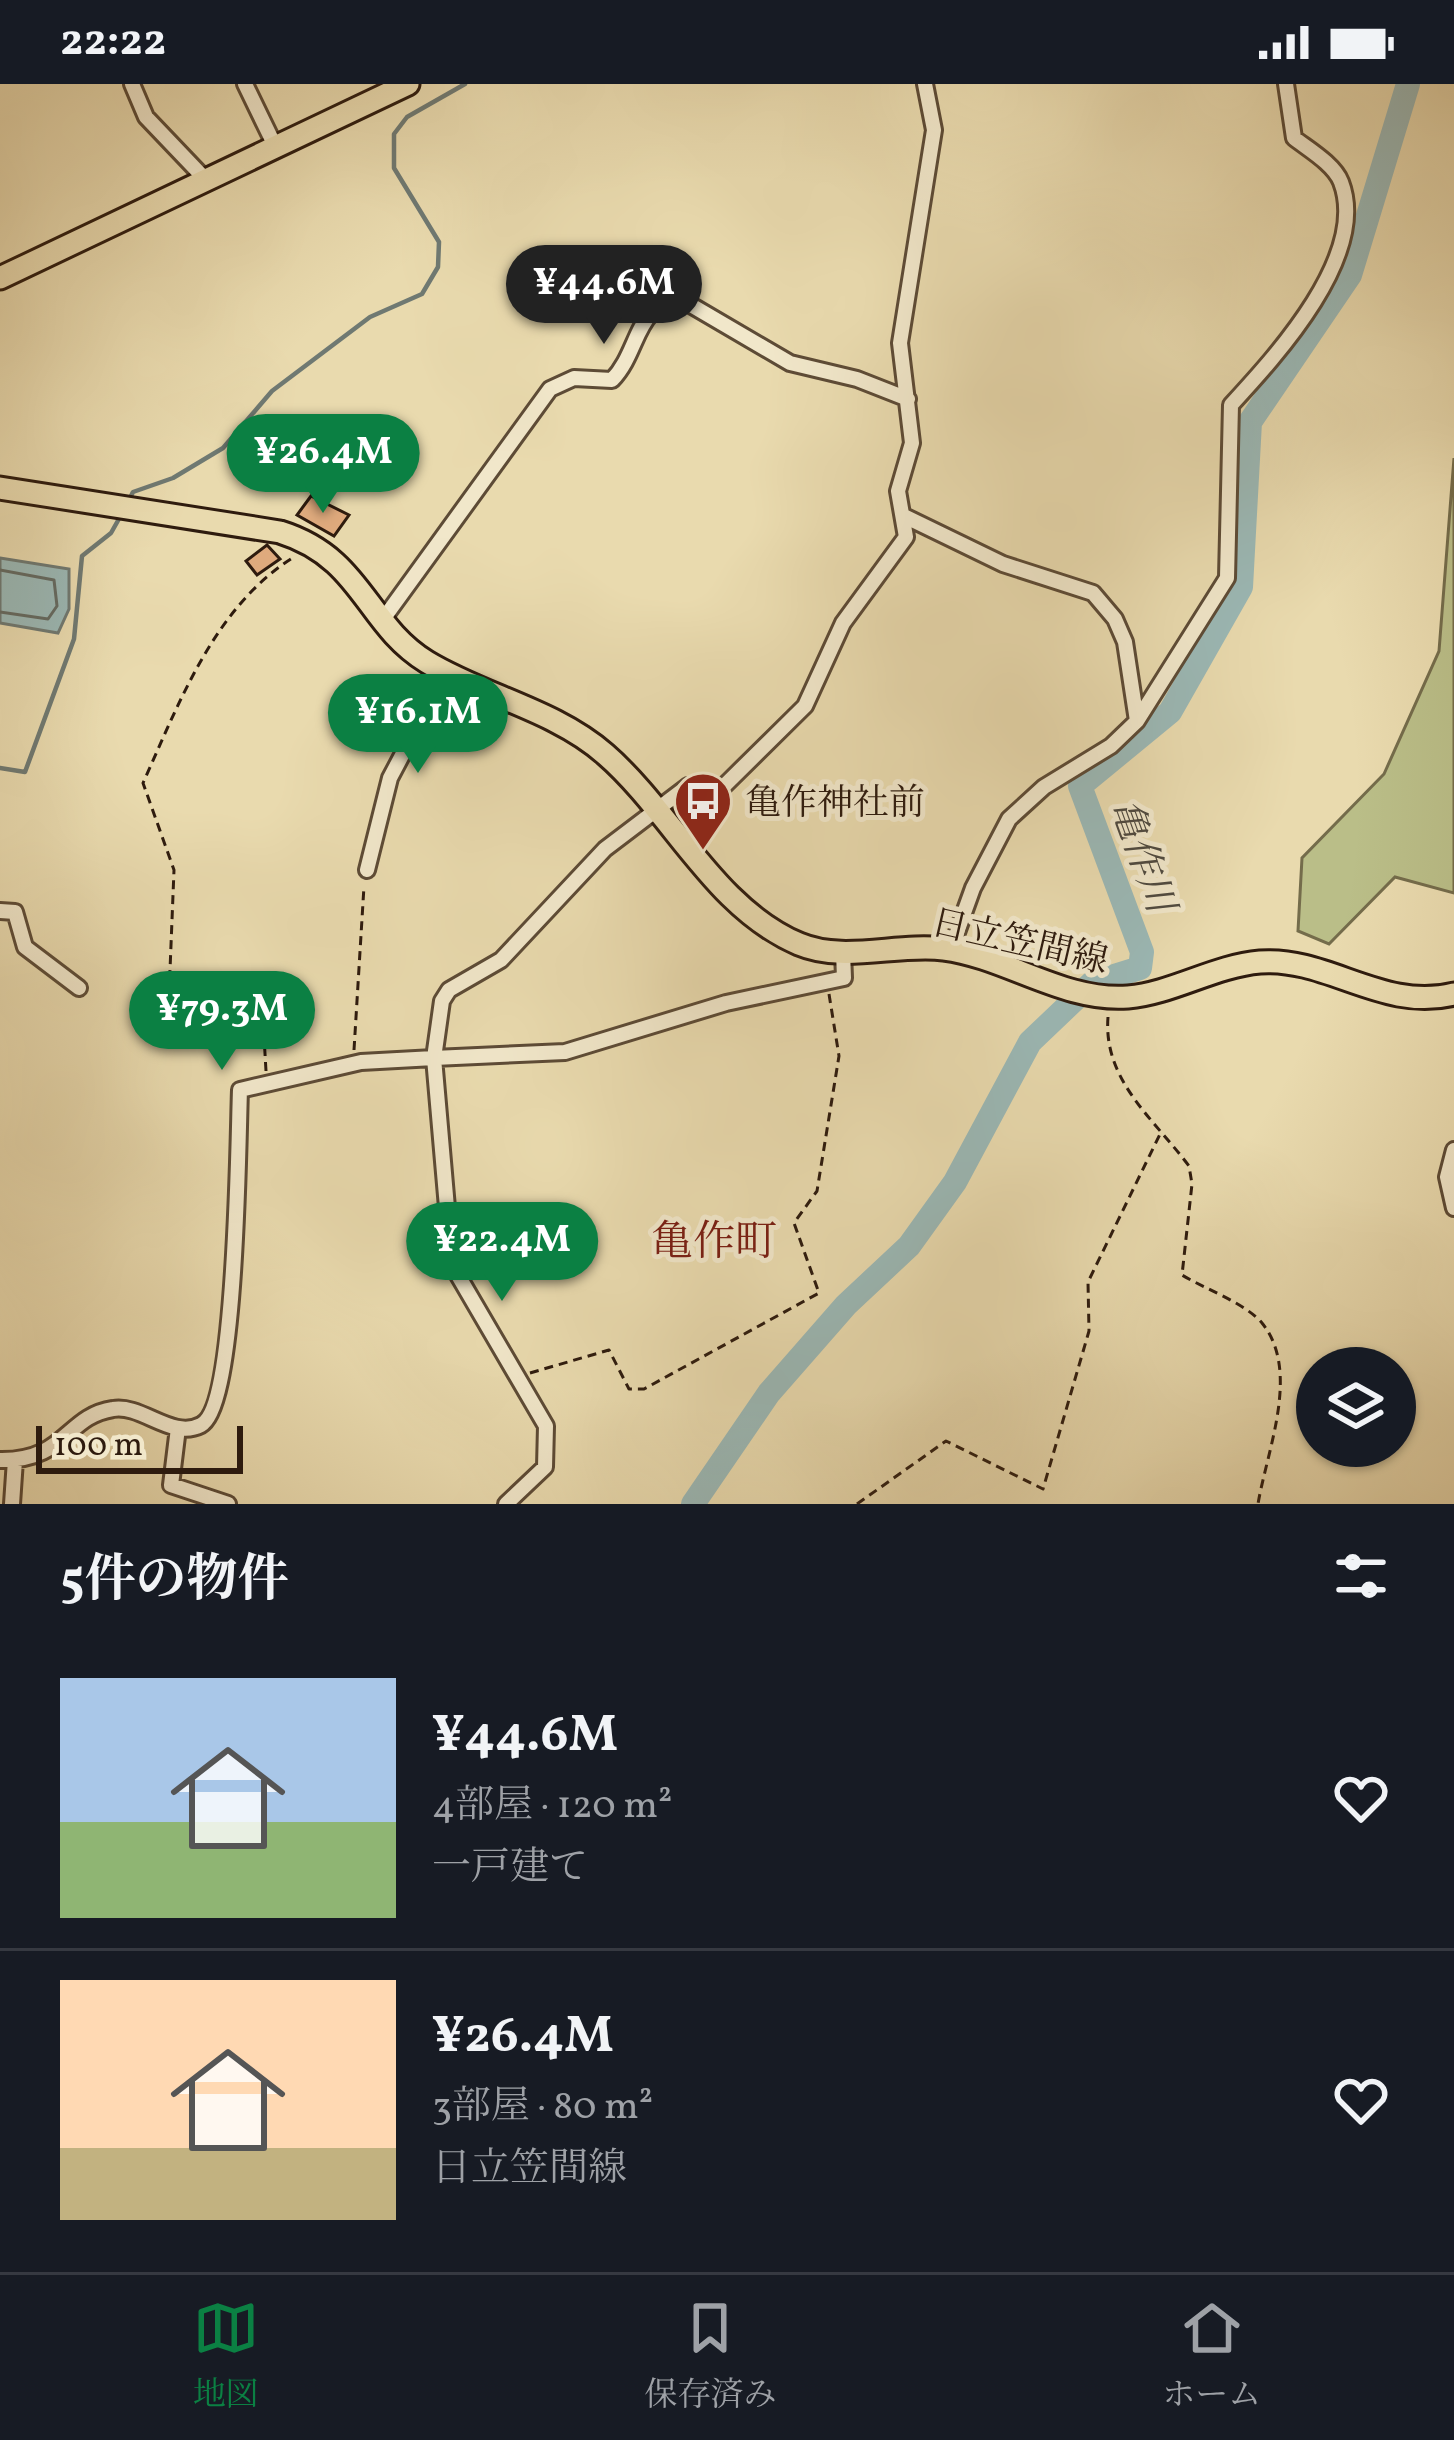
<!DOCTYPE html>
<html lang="ja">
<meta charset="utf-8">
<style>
body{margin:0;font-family:Vollkorn,"Noto Serif JP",serif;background:#20242c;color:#f1f3f6;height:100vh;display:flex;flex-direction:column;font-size:45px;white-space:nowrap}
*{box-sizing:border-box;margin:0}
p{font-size:39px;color:#9ea1a6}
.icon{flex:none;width:66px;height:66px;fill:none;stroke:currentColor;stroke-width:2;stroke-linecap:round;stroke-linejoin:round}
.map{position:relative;height:1420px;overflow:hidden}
.side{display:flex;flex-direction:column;background:#171b24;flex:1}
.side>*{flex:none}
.fabs{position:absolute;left:1296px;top:1263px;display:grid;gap:24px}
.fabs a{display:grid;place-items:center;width:120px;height:120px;border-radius:50%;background:#171b24;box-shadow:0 3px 9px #0004;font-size:60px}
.scale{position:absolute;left:36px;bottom:30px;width:207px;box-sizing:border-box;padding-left:12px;border:6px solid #2e1b0e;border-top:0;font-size:33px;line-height:42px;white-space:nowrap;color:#2e1b0e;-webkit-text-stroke:9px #f1e7ca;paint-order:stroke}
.price{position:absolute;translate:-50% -102px;padding:0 27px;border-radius:42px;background:#0b8043;color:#fff;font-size:39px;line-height:78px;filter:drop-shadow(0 3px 6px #0008)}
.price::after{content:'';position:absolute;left:50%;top:72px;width:36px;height:27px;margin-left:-18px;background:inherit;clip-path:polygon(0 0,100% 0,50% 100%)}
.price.on{background:#222;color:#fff}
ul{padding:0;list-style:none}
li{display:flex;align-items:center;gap:36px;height:300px;padding:0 60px}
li+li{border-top:3px solid #363941}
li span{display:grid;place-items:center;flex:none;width:336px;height:240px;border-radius:0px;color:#555}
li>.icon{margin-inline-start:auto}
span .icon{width:144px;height:144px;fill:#fffc;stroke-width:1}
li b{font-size:51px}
h2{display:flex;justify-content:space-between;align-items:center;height:144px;padding:0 60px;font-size:51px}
.status{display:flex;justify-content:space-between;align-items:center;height:84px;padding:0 60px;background:#171b24;direction:ltr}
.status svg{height:33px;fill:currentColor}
.tabs{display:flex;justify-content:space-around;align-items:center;height:168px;border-top:3px solid #363941;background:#171b24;font-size:33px;color:#9ea1a6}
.tabs a{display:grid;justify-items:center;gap:6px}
.tabs .on{color:#0b8043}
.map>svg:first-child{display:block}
</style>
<div class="status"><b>22:22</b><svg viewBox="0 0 49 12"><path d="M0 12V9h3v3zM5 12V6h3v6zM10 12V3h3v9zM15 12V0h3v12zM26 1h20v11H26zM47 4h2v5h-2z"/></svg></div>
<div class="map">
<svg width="1454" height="1420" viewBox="0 0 1454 1420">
<rect width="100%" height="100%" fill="#e9daae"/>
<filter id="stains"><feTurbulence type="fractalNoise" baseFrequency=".00167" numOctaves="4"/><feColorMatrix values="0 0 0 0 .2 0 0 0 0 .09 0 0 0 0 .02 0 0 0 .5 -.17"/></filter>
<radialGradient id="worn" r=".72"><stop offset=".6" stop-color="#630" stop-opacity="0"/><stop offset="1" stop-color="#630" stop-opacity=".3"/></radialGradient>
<path fill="#babe88" stroke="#746c4b" stroke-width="3" d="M1454 374V809L1395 793 1329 860 1298 847 1302 774 1384 690 1439 567Z"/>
<path fill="#9bb8b5" stroke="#6f7972" stroke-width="3" d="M0 474 69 485V525L58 549 0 539Z"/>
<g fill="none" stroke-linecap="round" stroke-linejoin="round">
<path stroke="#646a62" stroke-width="3" d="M0 486 54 496 57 522 48 535 0 528"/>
<path stroke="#6f7972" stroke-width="4.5" d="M128 418 133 408 173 394 223 364 272 307 370 233 422 210 438 183 439 158 394 84V50L407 33 465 0
M0 684 25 688 74 555 82 472 111 449 120 433"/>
<path stroke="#9bb8b5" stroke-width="24" d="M693 1420 769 1309 846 1221 909 1162 955 1098 1030 958 1092 899 1140 884 1142 868 1080 702 1170 628 1241 503 1250 338 1350 191 1408 0"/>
</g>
<path fill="#dfaa7d" stroke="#2e1b0e" stroke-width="3" d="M311 412 349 431 334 452 297 431Z
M267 461 280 475 257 491 246 477Z"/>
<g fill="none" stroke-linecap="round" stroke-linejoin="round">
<g stroke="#5d4b36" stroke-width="20">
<path id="minor" d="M132 0 146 33 207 97
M245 0 276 64
M904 432 1003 480 1093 509 1115 535 1125 558 1137 637
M384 534 550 305 574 294 612 296C641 266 634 218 684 217L790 279 857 295 908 315
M367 786 390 694 446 588
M0 827 15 828 25 863 79 904
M951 865 973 804 1009 735 1044 703 1111 662 1137 637 1227 494 1231 321C1277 271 1369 171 1341 98 1334 80 1308 65 1294 54L1286 0
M1454 1066 1447 1093 1454 1124
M178 1344 171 1401 228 1420
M0 1376C66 1377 66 1332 113 1325 142 1320 172 1356 201 1341 237 1322 238 1056 240 1006L361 978 434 974 442 917 449 906 501 876 605 765 688 702 714 709 724 702 805 622 843 539 906 453 898 407 912 359 900 259 934 46 925 0
M12 1420 15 1376
M506 1420 545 1383 546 1342 452 1181 434 974 565 968 726 919 844 894 843 868"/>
</g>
<g stroke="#2e1b0e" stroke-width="27">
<path id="primary" d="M0 194 408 0
M0 404 280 448C363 474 365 540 427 578 483 612 555 626 605 670 672 728 714 824 799 860 844 879 897 859 944 865 1006 873 1064 918 1128 913 1173 909 1214 882 1260 878 1328 873 1383 928 1454 910"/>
</g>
<path stroke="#2e1b0e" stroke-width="3" stroke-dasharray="9 6" stroke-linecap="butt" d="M1108 933C1103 996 1153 1034 1189 1082L1192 1100 1182 1191C1205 1205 1245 1219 1262 1239 1301 1287 1267 1366 1258 1420
M354 966 364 802
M266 987 263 935 169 911 174 786 143 699C180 617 215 522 294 473
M530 1289 609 1266 629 1305H644L819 1209 794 1139 817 1107 839 972 829 910
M857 1420 946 1357 1043 1405 1089 1247 1088 1198 1162 1046"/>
<use href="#minor" stroke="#f1e7ca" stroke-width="14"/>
<use href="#primary" stroke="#e9daae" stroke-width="21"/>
</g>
<defs>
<g id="bus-pin" transform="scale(3)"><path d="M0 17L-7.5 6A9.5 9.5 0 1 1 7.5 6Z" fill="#8f2418" stroke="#f1e7ca"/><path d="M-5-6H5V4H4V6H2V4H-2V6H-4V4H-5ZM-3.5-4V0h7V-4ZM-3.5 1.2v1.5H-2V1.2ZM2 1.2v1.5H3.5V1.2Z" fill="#fff"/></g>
</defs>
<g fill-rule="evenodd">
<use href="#bus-pin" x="703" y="717"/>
</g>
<g text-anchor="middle" stroke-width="10" stroke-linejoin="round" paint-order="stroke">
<g font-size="36" fill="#2e1b0e" stroke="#f1e7ca" text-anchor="start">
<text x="745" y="730">亀作神社前</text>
</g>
<g font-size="36" fill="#2e1b0e" stroke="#f1e7ca">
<text transform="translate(1020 856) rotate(13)" y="13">日立笠間線</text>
</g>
<g font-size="39" font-style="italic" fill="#4f4a40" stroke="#f1e7ca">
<text transform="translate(1144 771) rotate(70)" y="14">亀作川</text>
</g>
<g font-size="42" fill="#7a1f14" stroke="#f1e7ca">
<text x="714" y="1171">亀作町</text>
</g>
</g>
<rect width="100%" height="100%" filter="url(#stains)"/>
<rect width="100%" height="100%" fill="url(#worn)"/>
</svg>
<div class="fabs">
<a><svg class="icon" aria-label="layers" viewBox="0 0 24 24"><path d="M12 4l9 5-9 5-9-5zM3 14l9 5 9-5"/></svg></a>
</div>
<div class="scale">100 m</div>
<b class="price on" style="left:604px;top:263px">¥44.6M</b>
<b class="price" style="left:323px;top:432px">¥26.4M</b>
<b class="price" style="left:418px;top:692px">¥16.1M</b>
<b class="price" style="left:222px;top:989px">¥79.3M</b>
<b class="price" style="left:502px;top:1220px">¥22.4M</b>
</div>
<section class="side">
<h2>5件の物件<svg class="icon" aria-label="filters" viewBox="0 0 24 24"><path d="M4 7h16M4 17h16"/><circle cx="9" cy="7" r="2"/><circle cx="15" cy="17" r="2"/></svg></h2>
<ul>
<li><span style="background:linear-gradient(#a9c7e8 60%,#8fb573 0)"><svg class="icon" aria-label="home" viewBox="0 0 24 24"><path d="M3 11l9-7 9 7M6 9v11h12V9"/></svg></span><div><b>¥44.6M</b><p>4部屋 · 120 m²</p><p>一戸建て</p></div><svg class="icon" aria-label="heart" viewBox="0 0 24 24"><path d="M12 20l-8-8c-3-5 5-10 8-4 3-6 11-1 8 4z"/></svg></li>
<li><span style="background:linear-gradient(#ffd9b3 70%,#c2b280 0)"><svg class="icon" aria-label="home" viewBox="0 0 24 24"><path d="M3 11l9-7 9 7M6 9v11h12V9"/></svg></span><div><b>¥26.4M</b><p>3部屋 · 80 m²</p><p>日立笠間線</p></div><svg class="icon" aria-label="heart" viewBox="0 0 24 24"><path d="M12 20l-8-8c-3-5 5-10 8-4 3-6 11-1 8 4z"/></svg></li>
</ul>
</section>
<nav class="tabs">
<a class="on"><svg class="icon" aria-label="map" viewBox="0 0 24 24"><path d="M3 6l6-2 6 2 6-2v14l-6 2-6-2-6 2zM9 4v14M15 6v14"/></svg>地図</a>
<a><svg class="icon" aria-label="saved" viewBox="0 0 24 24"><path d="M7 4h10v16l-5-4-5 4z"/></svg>保存済み</a>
<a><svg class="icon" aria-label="home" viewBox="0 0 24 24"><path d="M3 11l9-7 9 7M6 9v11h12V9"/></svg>ホーム</a>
</nav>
